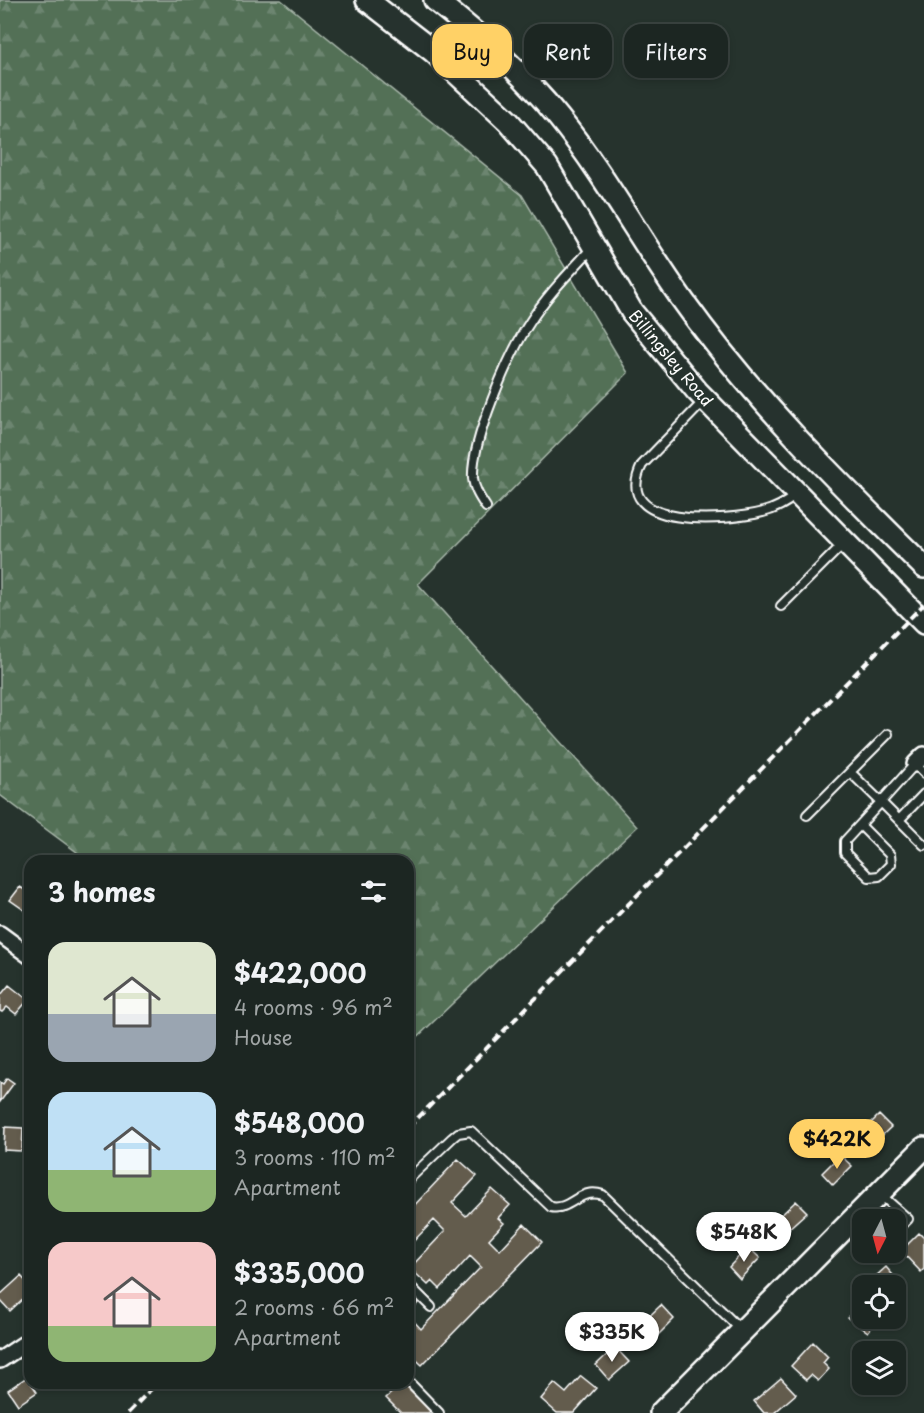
<!DOCTYPE html>
<meta charset="utf-8">
<style>
body{margin:0;font-family:"Playpen Sans",sans-serif;background:#252e2a;color:#f1f3f6;height:100vh;display:flex;flex-direction:column;font-size:22px;white-space:nowrap}
*{box-sizing:border-box;margin:0}
p{font-size:20px;color:#a0a5a5}
.icon{flex:none;width:33px;height:33px;fill:none;stroke:currentColor;stroke-width:2;stroke-linecap:round;stroke-linejoin:round}
.map{position:relative;flex:1;overflow:hidden}
.details{position:absolute;left:24px;top:855px;width:390px;height:534px;display:flex;flex-direction:column;background:#1c2622;border-radius:18px;box-shadow:0 3px 9px #0003,0 0 0 2px #3a4340}
.details>*{flex:none}
.hud{position:absolute;left:432px;top:24px;width:402px;height:54px;display:flex;gap:12px}
.needle{width:39px;rotate:186deg}
.tools{position:absolute;left:852px;top:1209px;display:grid;gap:12px}
.tools a{display:grid;place-items:center;width:54px;height:54px;border-radius:12px;background:#1c2622;box-shadow:0 3px 9px #0003,0 0 0 2px #3a4340;font-size:30px}
.price{position:absolute;translate:-50% -51px;padding:0 14px;border-radius:21px;background:#fff;color:#222;font-size:20px;line-height:39px;filter:drop-shadow(0 2px 3px #0008)}
.price::after{content:'';position:absolute;left:50%;top:36px;width:18px;height:14px;margin-left:-9px;background:inherit;clip-path:polygon(0 0,100% 0,50% 100%)}
.price.current{background:#ffd166;color:#111}
ul{padding:0;list-style:none}
li{display:flex;align-items:center;gap:18px;height:150px;padding:0 24px}
li span{display:grid;place-items:center;flex:none;width:168px;height:120px;border-radius:18px;color:#555}
li>.icon{margin-inline-start:auto}
span .icon{width:72px;height:72px;fill:#fffc;stroke-width:1}
li b{font-size:26px}
h2{display:flex;justify-content:space-between;align-items:center;height:72px;padding:0 24px;font-size:26px}
.tag{padding:0 21px;border-radius:18px;background:#1c2622;box-shadow:0 3px 9px #0003,0 0 0 2px #3a4340;font-size:21px;line-height:54px}
.tag.current{background:#ffd166;color:#111}
.map>svg:first-child{display:block}
</style>
<div class="map">
<svg width="924" height="1413" viewBox="0 0 924 1413">
<defs>
<pattern id="forest-firs" width="22" height="20" patternUnits="userSpaceOnUse" patternTransform="scale(1.5)"><rect width="22" height="20" fill="#526f56"/><path d="M5 1l3.5 6h-7zM16 11l3.5 6h-7z" fill="#6c856f"/></pattern>
</defs>
<rect width="100%" height="100%" fill="#26332d"/>
<filter id="ink" filterUnits="userSpaceOnUse"><feTurbulence type="fractalNoise" baseFrequency=".0167" numOctaves="2"/><feDisplacementMap in="SourceGraphic" scale="12" xChannelSelector="R" yChannelSelector="G"/><feConvolveMatrix kernelMatrix="1 2 1 2 8 2 1 2 1" color-interpolation-filters="sRGB"/></filter>
<g filter="url(#ink)">
<path fill="url(#forest-firs)" stroke="#a8b7aa" stroke-width="1.5" d="M0 0H281L522 195 628 373 418 584 637 827 408 1046V861H89L0 795Z"/>
<path fill="#645c4e" stroke="#fff" stroke-width="1.5" d="M20 887 28 892 30 889V914L10 900Z
M9 985 28 1000 16 1014 7 1007 2 1012 0 1011V996Z
M7 1078 14 1083 0 1102V1082L3 1084Z
M879 1115 891 1127 873 1144 861 1133Z
M5 1127 23 1128 22 1151 4 1150Z
M840 1155 852 1166 833 1185 822 1173Z
M458 1159 477 1176 452 1203 466 1216 492 1189 510 1205 498 1218 504 1223 489 1239 500 1250 524 1224 542 1242 422 1365 408 1352V1315L421 1329 481 1267 470 1256 440 1289 432 1281 428 1285 410 1268 445 1231 434 1220 408 1247V1212Z
M796 1201 807 1212 786 1231 776 1220Z
M919 1233 924 1238V1269L921 1272 901 1251Z
M748 1247 760 1258 740 1279 729 1267Z
M886 1267 898 1281 893 1286H865Z
M21 1276 30 1286V1292L10 1311 0 1300V1295Z
M408 1294 418 1303 408 1313Z
M857 1304 862 1308V1318L878 1319 868 1332 848 1318Z
M661 1305 674 1319 655 1338 641 1324Z
M884 1339 905 1357 896 1368V1352H873Z
M813 1342 828 1357 823 1363 829 1369 818 1381 811 1375 806 1380 791 1366Z
M615 1347 629 1362 609 1380 596 1365Z
M581 1376 596 1388 574 1413H557L541 1399 554 1383 566 1393Z
M27 1377 37 1392 18 1405 8 1390Z
M781 1378 796 1394 774 1413H764L754 1401Z
M402 1383 431 1411 428 1413H401L386 1398Z"/>
<g fill="none" stroke-linecap="round" stroke-linejoin="round">
<g stroke="#fff" stroke-width="12">
<path id="lane" d="M704 401 642 465C609 531 730 521 763 512 776 509 786 503 796 495
M486 507C480 498 474 489 473 478 471 441 509 354 530 322 547 295 570 272 592 248
M781 606 843 544
M850 772 881 802 845 841V853L869 877 879 876 891 864 890 855 860 825
M924 773 915 764 881 802 924 845
M807 815 888 734
M899 820 924 794
M408 1180 452 1138 458 1133 471 1131 551 1207C571 1211 579 1187 603 1195L741 1330
M880 1194 908 1219 896 1231
M408 1284 431 1307
M408 1381 439 1413"/>
</g>
<g stroke="#fff" stroke-width="20">
<path id="street" d="M915 764 924 755
M0 934 30 956
M0 1360 30 1340"/>
</g>
<g stroke="#fff" stroke-width="26">
<path id="secondary" d="M367 0 434 52 508 121 547 166 632 312 697 391 924 623
M435 0C480 36 523 73 559 118 606 176 641 242 684 302 754 400 839 483 924 567
M661 1413 924 1148"/>
</g>
<use href="#lane" stroke="#26332d" stroke-width="8"/>
<use href="#street" stroke="#26332d" stroke-width="15"/>
<use href="#secondary" stroke="#26332d" stroke-width="21"/>
<path stroke="#fff" stroke-width="4" stroke-dasharray="9 4.5" stroke-linecap="butt" d="M408 1128 924 604
M128 1413 157 1383"/>
</g>
</g>
<g text-anchor="middle" stroke-width="5" stroke-linejoin="round" paint-order="stroke">
<g font-size="16" fill="#fff" stroke="#26332d">
<text transform="translate(671 358) rotate(50)" y="6">Billingsley Road</text>
</g>
</g>
</svg>
<div class="tools">
<a><svg class="needle" viewBox="-14 -14 28 28"><path d="M0-13l5 13h-10z" fill="#e53935"/><path d="M0 13l5-13h-10z" fill="#a0a5a5"/></svg></a>
<a><svg class="icon" aria-label="locate" viewBox="0 0 24 24"><circle cx="12" cy="12" r="6"/><path d="M12 2v4M12 18v4M2 12h4M18 12h4"/></svg></a>
<a><svg class="icon" aria-label="layers" viewBox="0 0 24 24"><path d="M12 4l9 5-9 5-9-5zM3 14l9 5 9-5"/></svg></a>
</div>
<b class="price current" style="left:837px;top:1170px">$422K</b>
<b class="price" style="left:744px;top:1263px">$548K</b>
<b class="price" style="left:612px;top:1363px">$335K</b>
<div class="hud">
<a class="tag current">Buy</a>
<a class="tag">Rent</a>
<a class="tag">Filters</a>
</div>
<section class="details">
<h2>3 homes<svg class="icon" aria-label="filters" viewBox="0 0 24 24"><path d="M4 7h16M4 17h16"/><circle cx="9" cy="7" r="2"/><circle cx="15" cy="17" r="2"/></svg></h2>
<ul>
<li><span style="background:linear-gradient(#dfe7d0 60%,#9aa5b1 0)"><svg class="icon" aria-label="home" viewBox="0 0 24 24"><path d="M3 11l9-7 9 7M6 9v11h12V9"/></svg></span><div><b>$422,000</b><p>4 rooms · 96 m²</p><p>House</p></div></li>
<li><span style="background:linear-gradient(#bfe0f5 65%,#8fb573 0)"><svg class="icon" aria-label="home" viewBox="0 0 24 24"><path d="M3 11l9-7 9 7M6 9v11h12V9"/></svg></span><div><b>$548,000</b><p>3 rooms · 110 m²</p><p>Apartment</p></div></li>
<li><span style="background:linear-gradient(#f6c9c9 70%,#8fb573 0)"><svg class="icon" aria-label="home" viewBox="0 0 24 24"><path d="M3 11l9-7 9 7M6 9v11h12V9"/></svg></span><div><b>$335,000</b><p>2 rooms · 66 m²</p><p>Apartment</p></div></li>
</ul>
</section>
</div>
